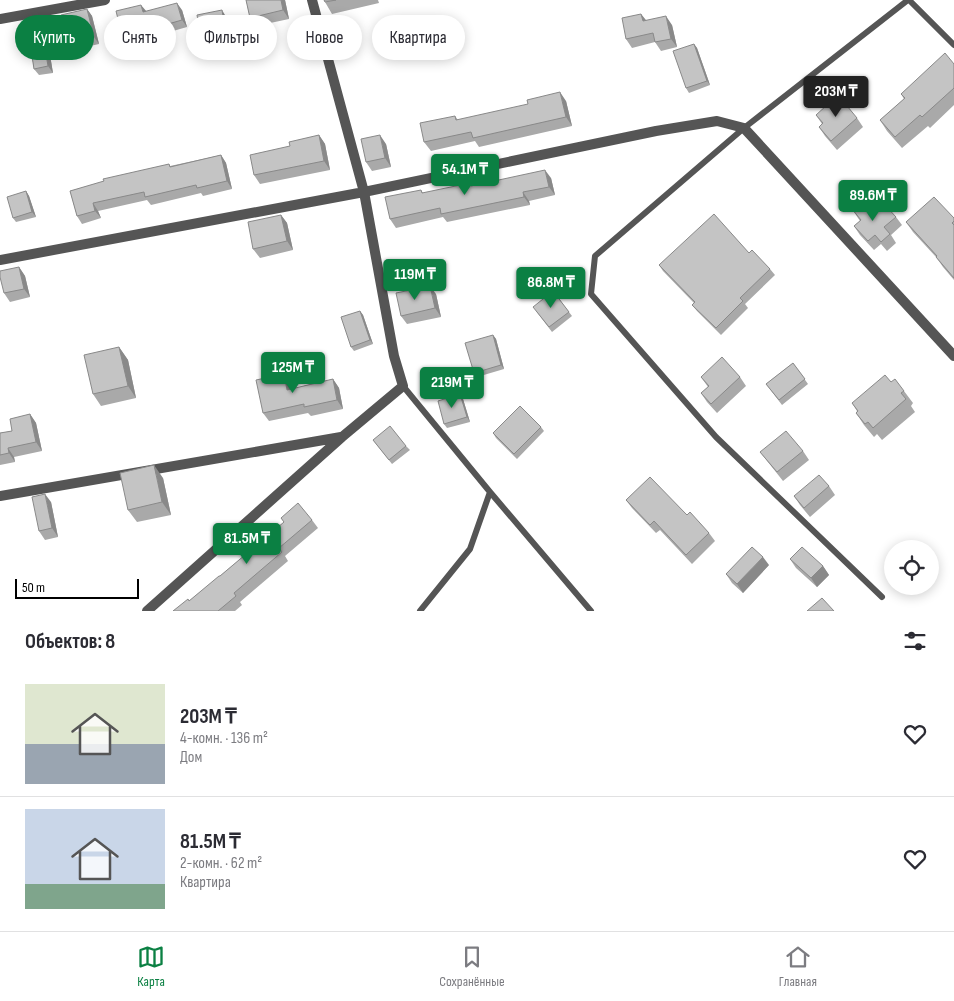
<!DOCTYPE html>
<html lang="ru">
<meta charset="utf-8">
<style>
body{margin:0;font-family:"Sofia Sans Condensed",sans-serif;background:#f7f7f7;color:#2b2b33;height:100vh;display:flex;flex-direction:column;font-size:19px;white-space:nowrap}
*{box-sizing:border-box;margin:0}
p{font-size:16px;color:#7c7c81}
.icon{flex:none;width:28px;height:28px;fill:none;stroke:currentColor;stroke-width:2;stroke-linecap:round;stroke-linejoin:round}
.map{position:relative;height:611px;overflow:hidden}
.panel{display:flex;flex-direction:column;background:#fff;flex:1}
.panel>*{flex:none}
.top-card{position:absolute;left:15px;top:15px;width:500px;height:45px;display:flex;gap:10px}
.buttons{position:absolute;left:884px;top:540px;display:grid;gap:10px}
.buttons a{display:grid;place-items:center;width:55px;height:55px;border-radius:50%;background:#fff;box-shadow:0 2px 12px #0003;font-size:25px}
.scale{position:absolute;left:15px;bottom:12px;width:124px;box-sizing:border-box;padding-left:5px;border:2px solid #000;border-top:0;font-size:14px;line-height:18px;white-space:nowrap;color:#000;-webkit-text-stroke:4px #fff;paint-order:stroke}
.price{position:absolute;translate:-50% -42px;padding:0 11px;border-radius:5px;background:#0b8043;color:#fff;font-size:16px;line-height:32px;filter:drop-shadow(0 1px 2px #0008)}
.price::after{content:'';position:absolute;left:50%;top:30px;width:15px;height:11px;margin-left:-8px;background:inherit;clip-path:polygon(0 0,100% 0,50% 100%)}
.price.selected{background:#222;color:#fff}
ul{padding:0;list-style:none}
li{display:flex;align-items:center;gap:15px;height:125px;padding:0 25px}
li+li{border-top:1px solid #e1e1e2}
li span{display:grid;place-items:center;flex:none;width:140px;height:100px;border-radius:0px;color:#555}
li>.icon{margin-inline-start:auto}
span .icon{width:60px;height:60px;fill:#fffc;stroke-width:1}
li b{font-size:21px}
h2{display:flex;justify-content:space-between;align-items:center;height:60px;padding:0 25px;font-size:21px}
.pill{padding:0 18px;border-radius:22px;background:#fff;box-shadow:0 2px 12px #0003;font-size:18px;line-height:45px}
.pill.selected{background:#0b8043;color:#fff}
.tab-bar{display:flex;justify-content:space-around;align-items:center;height:70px;border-top:1px solid #e1e1e2;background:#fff;font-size:14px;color:#7c7c81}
.tab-bar a{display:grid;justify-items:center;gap:2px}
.tab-bar .selected{color:#0b8043}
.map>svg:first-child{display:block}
</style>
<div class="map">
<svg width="954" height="611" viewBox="0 0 954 611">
<rect width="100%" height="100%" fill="#fff"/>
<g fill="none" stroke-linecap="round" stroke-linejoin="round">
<path stroke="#555" stroke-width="6" d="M909 0 954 45
M403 386 490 492 591 611
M882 597 716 437 591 294 595 256 744 128 908 0
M420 611 470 549 490 492"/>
<path stroke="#555" stroke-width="10" d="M0 19 105 0
M0 260 364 192 656 131 717 121 744 128 954 356
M0 496 341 437
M147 611 342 437 403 386 394 356 364 192 312 0"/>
</g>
<path fill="#a9a9a9" d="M246 0H285L289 19 256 26 250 18Z
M324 0H378L379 3 332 14 325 2Z
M87 9 92 16 99 44 50 55 53 73 39 75 34 69 28 30 63 24Z
M182 10 187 27 152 37 127 43 122 35 146 11Z
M641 14 646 20 672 25 677 47 661 51 655 42 632 48 626 39Z
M225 15 231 52 206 56 203 52Z
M694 44 697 48 710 85 689 93 686 88Z
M954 64V105L930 128 928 126 902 148 887 131 880 120 904 99 901 94Z
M566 101 572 126 479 147 475 141 431 151 424 142 455 116 458 120Z
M816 115 857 118 863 127 837 150 825 136 819 127 822 124Z
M319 135 325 144 330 170 260 184 254 175 290 146Z
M386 144 391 167 372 171 366 162Z
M221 155 226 163 232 189 203 196 201 193 151 205 147 200 98 211 101 218 82 224 77 216 70 191 169 164 170 166Z
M551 178 555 195 529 201 530 205 447 222 443 217 396 228 390 219 421 190 423 193 473 186Z
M26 191 29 196 36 217 16 222 13 218Z
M852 209 874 215 896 217 902 225 891 235 896 243 887 251 881 244 874 250 860 235 854 226 860 221Z
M281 215 287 223 293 250 260 258 253 249Z
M954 218V280L943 267 936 257 913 232 906 222Z
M749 253 770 269 775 275 745 304 748 308 721 335 697 311 692 305 694 303 663 271 659 265Z
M19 267 25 276 30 297 10 302 4 293Z
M553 291 572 316 552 332 536 311Z
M436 294 441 317 407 324 401 316Z
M360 311 363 315 373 344 354 351 351 347Z
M493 335 496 339 504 369 477 377 474 373Z
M119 347 128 360 136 398 101 406 93 394Z
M793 363 808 384 782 405 766 384Z
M701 377H740L746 386 717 413 707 402 701 393 708 387Z
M333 379 339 388 343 409 311 416 308 413 269 421 263 413 290 382 291 389Z
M891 382 904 391 913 403 911 406 915 412 882 440 877 434 874 437 864 425 856 413 857 411 852 403Z
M460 394 463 399 470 422 447 428 444 424Z
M30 414 36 423 42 451 14 457 15 462 0 465V433L12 431Z
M541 427 544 431 517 459 496 438 493 433Z
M373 440 406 446 410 450 392 464Z
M803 451 809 460 783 481 760 452Z
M163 478 171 515 137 522 128 510Z
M829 486 835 495 810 517 800 505 794 496Z
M626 500 687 515 709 533 715 541 692 564 660 530 656 533 632 508Z
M51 502 58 537 45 540 39 531Z
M281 518 312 520 318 528 285 556 288 561 240 602 242 605 235 611H173L189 601 220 576 284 522Z
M790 559 823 566 829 575 817 587 796 568Z
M769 565 743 593 732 583 726 574Z"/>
<path fill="#898989" d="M281 0H285L289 19 283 10Z
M177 3 182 10 187 27 182 20Z
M141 5 147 12H143Z
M87 9 92 16 99 44 94 37Z
M222 10 225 15 231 52 228 48Z
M641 14 647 22 643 21Z
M666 16 672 25 677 47 671 39Z
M694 44 697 48 710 85 707 81Z
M45 48 50 55 53 73 48 66Z
M560 92 566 101 572 126 566 117Z
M319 135 325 144 330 170 324 161Z
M380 135 386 144 391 167 385 158Z
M221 155 226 163 232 189 227 181Z
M545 170 551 178 555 195 549 187Z
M26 191 29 196 36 217 32 212Z
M523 192 529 201 530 205 524 197Z
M93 203 98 211 101 218 95 211Z
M281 215 287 223 293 250 287 241Z
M19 267 25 276 30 297 24 289Z
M430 286 436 294 441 317 435 308Z
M360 311 363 315 373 344 370 340Z
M493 335 496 339 504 369 501 365Z
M119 347 128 360 136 398 128 386Z
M284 374 290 382 293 398 287 390Z
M333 379 339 388 343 409 337 400Z
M460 394 463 399 470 422 467 417Z
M30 414 36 423 42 451 36 442Z
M8 448 14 457 15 462 9 453Z
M154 465 163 478 171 515 162 502Z
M45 494 51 502 58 537 52 528Z
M763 557 769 565 743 593 737 584Z
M823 566 829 575 817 587 811 578Z"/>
<path fill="#c4c4c4" stroke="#898989" d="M246 0H281L283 10 250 18Z
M324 0H336L325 2Z
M177 3 182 20 147 30 122 35 116 11 141 5 143 12Z
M87 9 94 37 45 48 48 66 34 69 28 30 63 24 61 15Z
M222 10 228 48 203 52 197 15Z
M641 14 643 21 666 16 671 39 655 42 653 33 626 39 622 18Z
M694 44 707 81 686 88 673 51Z
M945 53 954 64V88L922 117 920 115 895 137 880 120 905 98 901 94Z
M560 92 566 117 473 138 471 132 424 142 420 123 455 116 456 120 528 104 527 100Z
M838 95 857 118 831 141 819 127 823 123 816 115Z
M319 135 324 161 254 175 250 155 290 146 289 142Z
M380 135 385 158 366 162 361 139Z
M221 155 227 181 197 188 196 185 145 197 144 192 93 203 95 211 77 216 70 191 104 181 103 179 169 164 170 167Z
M545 170 549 187 523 192 524 197 441 214 440 208 390 219 385 197 421 190 422 193 470 183 471 186Z
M26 191 32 212 13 218 7 197Z
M934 197 954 218V221L952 223 954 225V278L936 257 937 256 906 222Z
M861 201 874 215 885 205 896 217 884 227 890 234 881 242 875 235 868 241 854 226 861 220 852 209Z
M714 214 749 253 752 250 770 269 740 298 743 301 716 328 692 305 695 302 659 265Z
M281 215 287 241 253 249 248 222Z
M19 267 24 289 4 293 0 277V271Z
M430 286 435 308 401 316 396 293Z
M553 291 569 312 549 327 533 307Z
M360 311 370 340 351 347 341 317Z
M493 335 501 365 474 373 465 343Z
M119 347 128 386 93 394 84 355Z
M722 357 740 377 711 404 701 393 709 386 701 377Z
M793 363 805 379 779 400 766 384Z
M284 374 287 390 333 379 337 400 304 407V404L263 413 256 380Z
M885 375 891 382 895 379 904 391 901 393 906 399 873 428 868 422 865 424 856 413 858 411 852 403Z
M460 394 467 417 444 424 438 401Z
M520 406 541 427 514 454 493 433Z
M30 414 36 442 8 448 9 453 0 455V433L12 431 10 419Z
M390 426 406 446 389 460 373 440Z
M786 431 803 451 777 472 760 452Z
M154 465 162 502 128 510 120 473Z
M819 475 829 486 804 508 794 496Z
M650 477 687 515 690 512 709 533 686 555 654 521 650 525 626 500Z
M45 494 52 528 39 531 32 497Z
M298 503 312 520 279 548 282 552 234 593 236 596 218 611H173L188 599 189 601 219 576H220L284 522 281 518Z
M752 547 763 557 737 584 726 574Z
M802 547 823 566 811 578 790 559Z
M822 598 834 611H807Z"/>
</svg>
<div class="buttons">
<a><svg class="icon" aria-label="locate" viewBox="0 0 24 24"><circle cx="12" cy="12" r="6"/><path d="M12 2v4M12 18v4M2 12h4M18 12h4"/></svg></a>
</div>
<div class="scale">50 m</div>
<b class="price selected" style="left:836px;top:118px">203M ₸</b>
<b class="price" style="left:465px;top:196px">54.1M ₸</b>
<b class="price" style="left:873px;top:222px">89.6M ₸</b>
<b class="price" style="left:415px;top:301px">119M ₸</b>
<b class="price" style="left:551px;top:309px">86.8M ₸</b>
<b class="price" style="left:293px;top:394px">125M ₸</b>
<b class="price" style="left:452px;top:409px">219M ₸</b>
<b class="price" style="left:247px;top:565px">81.5M ₸</b>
<div class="top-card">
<a class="pill selected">Купить</a>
<a class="pill">Снять</a>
<a class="pill">Фильтры</a>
<a class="pill">Новое</a>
<a class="pill">Квартира</a>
</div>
</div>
<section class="panel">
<h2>Объектов: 8<svg class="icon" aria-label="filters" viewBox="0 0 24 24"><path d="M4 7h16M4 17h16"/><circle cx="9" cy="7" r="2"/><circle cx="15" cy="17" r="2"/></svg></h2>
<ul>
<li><span style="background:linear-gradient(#dfe7d0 60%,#9aa5b1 0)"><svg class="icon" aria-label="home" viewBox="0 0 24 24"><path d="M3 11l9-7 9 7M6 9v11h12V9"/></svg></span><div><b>203M ₸</b><p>4-комн. · 136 m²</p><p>Дом</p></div><svg class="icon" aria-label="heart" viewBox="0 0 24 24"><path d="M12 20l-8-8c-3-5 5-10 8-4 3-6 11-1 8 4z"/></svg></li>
<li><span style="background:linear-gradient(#c9d6e8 75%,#7fa58c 0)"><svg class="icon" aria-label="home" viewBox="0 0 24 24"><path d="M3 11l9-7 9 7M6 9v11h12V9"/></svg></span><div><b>81.5M ₸</b><p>2-комн. · 62 m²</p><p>Квартира</p></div><svg class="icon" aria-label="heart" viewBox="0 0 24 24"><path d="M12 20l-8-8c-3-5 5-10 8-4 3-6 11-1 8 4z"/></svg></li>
</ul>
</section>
<nav class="tab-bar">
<a class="selected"><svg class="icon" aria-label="map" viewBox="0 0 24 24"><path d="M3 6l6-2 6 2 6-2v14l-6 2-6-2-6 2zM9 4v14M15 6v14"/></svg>Карта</a>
<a><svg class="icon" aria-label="saved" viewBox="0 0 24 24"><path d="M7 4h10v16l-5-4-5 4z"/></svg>Сохранённые</a>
<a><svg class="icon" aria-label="home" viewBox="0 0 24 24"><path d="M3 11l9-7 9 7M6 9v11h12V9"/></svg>Главная</a>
</nav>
